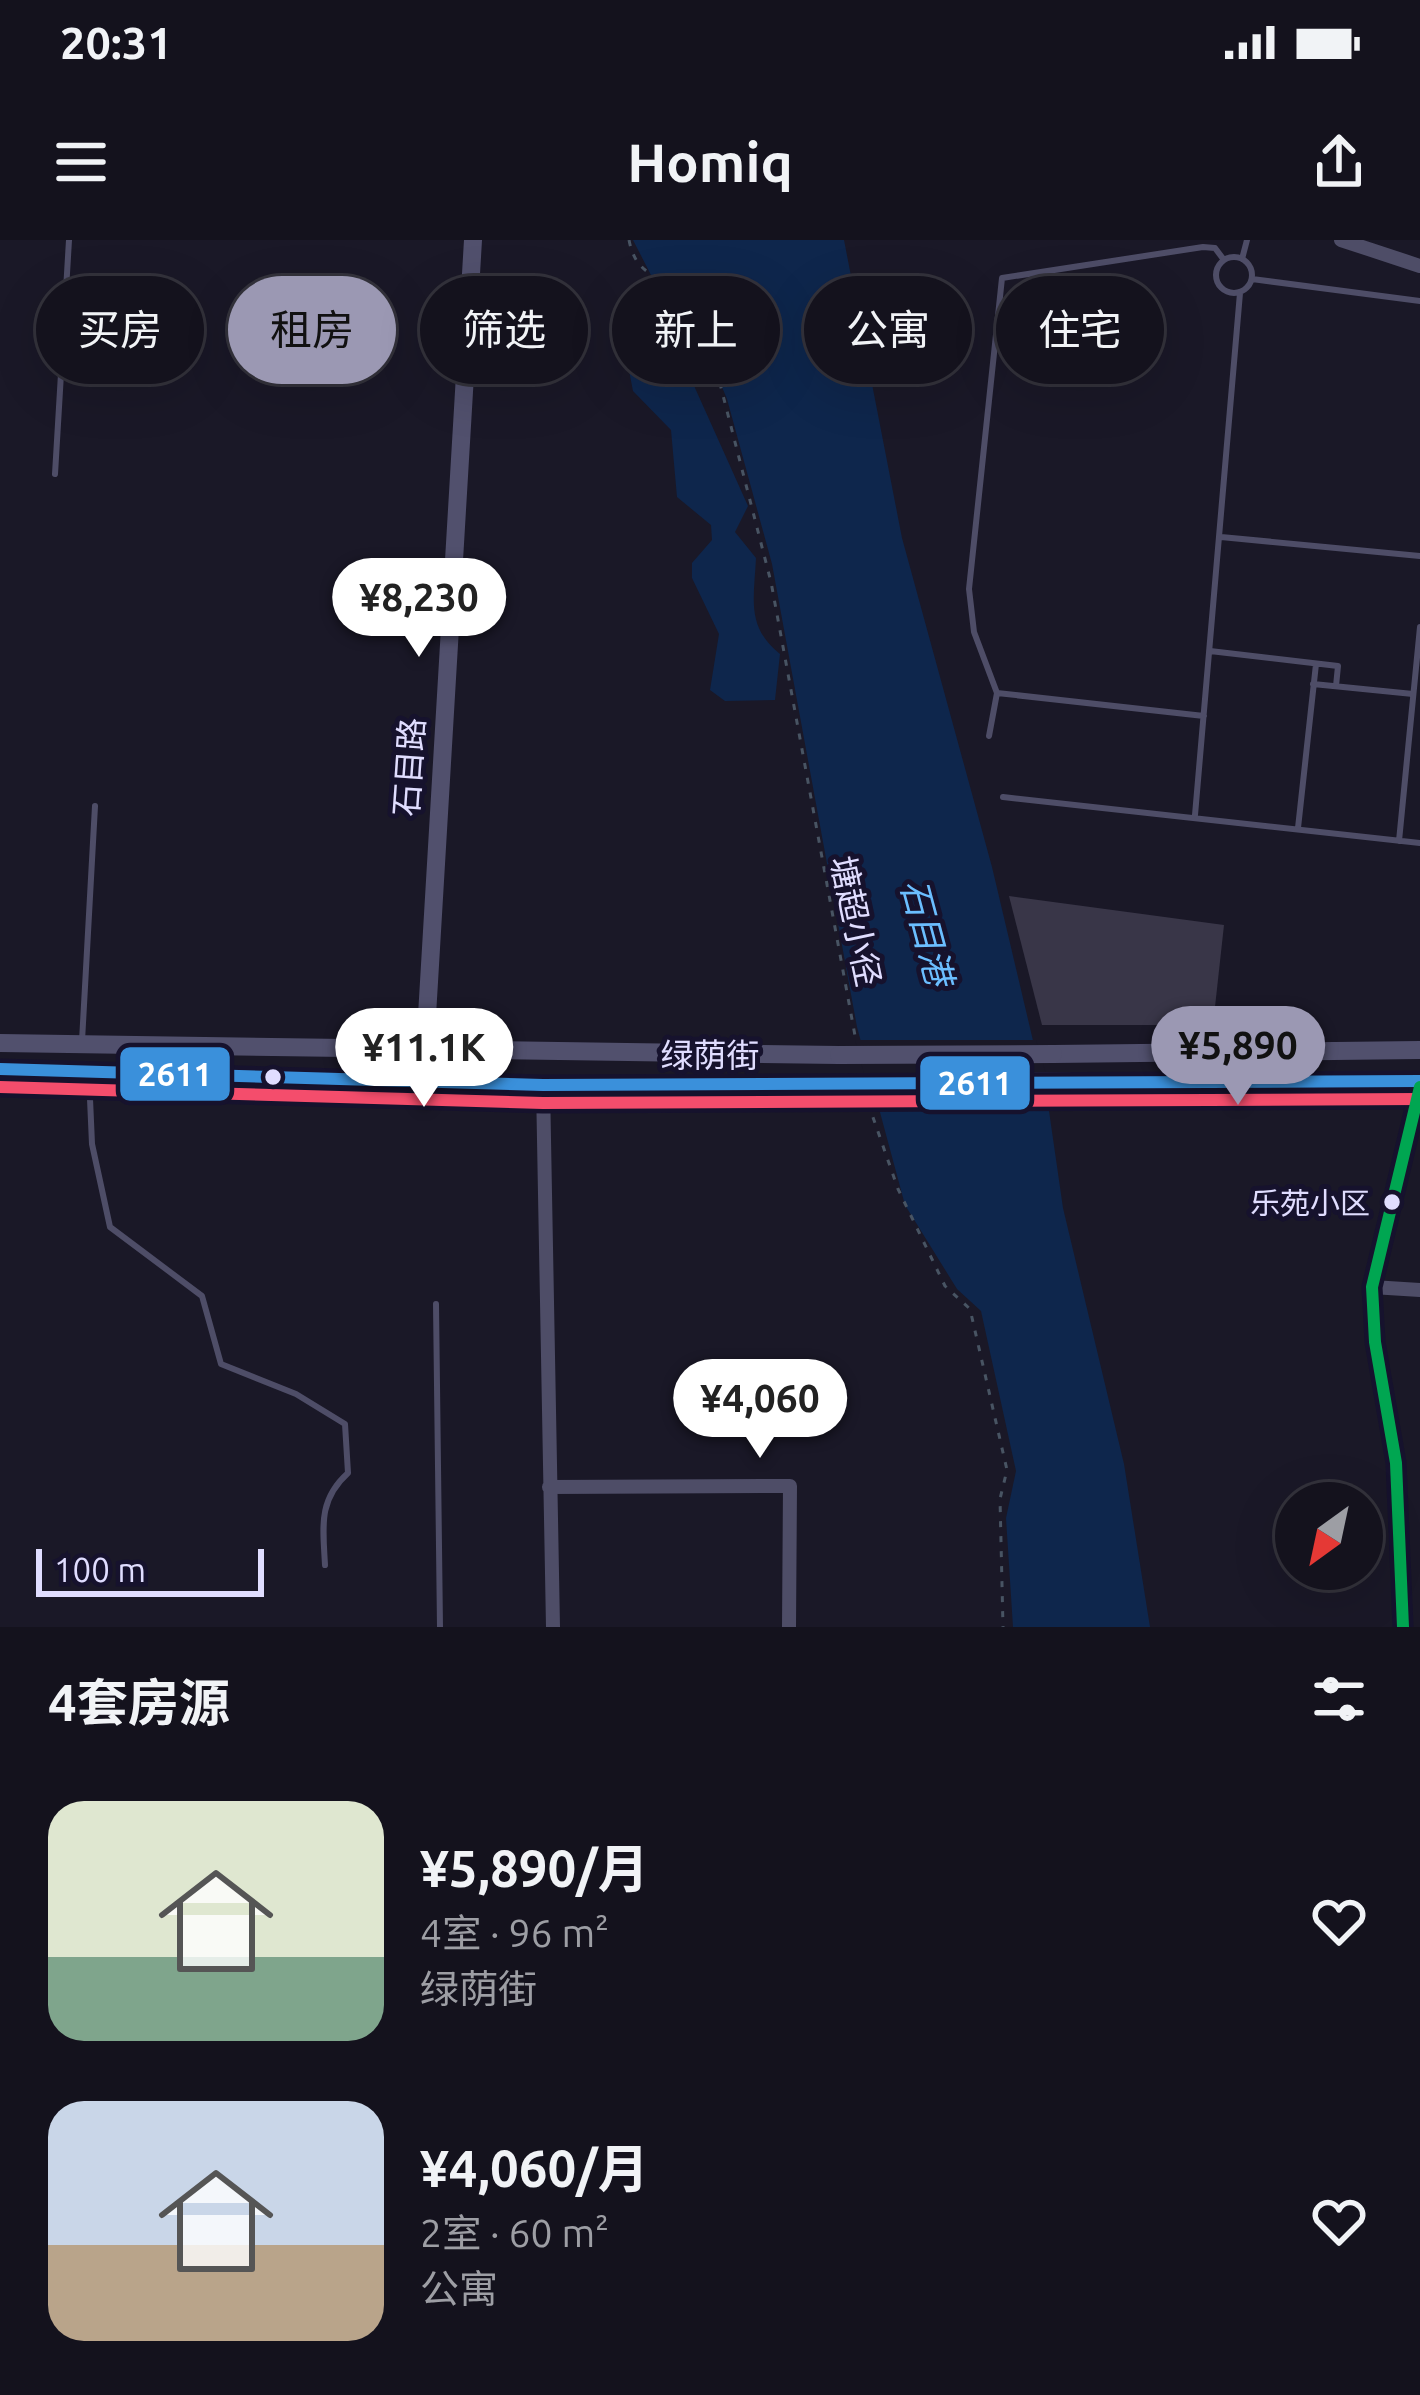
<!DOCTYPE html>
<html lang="zh">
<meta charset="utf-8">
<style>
body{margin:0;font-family:Ubuntu,"Noto Sans SC",sans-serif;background:#21202a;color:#f1f3f6;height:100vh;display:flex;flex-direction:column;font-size:45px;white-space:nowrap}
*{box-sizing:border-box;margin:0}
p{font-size:39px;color:#9d9ea4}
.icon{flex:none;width:66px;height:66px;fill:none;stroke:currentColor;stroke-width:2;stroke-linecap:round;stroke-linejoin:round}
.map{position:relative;height:1387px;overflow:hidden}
.side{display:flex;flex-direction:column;background:#14121d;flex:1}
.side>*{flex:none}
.hud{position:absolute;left:36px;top:36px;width:1350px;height:108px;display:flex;gap:24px}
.needle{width:78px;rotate:213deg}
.fabs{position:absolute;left:1275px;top:1242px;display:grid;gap:24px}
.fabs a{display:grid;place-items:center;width:108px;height:108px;border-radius:50%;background:#14121d;box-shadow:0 12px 48px #0002,0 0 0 3px #33323b;font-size:60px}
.scale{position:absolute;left:36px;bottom:30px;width:228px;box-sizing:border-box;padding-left:12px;border:6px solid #e0ddff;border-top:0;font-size:33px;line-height:42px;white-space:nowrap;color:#e0ddff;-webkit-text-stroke:9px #16122d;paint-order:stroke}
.price{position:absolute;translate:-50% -102px;padding:0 27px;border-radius:42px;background:#fff;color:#222;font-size:39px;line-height:78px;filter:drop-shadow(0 3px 6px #0008)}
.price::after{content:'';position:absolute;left:50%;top:72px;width:36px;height:27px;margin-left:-18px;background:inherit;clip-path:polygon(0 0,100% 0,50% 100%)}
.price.active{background:#9b98b3;color:#111}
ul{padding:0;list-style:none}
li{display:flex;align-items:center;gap:36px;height:300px;padding:0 48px}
li span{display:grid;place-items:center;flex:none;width:336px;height:240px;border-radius:36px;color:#555}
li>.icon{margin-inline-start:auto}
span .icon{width:144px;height:144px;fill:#fffc;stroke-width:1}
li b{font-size:51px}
h2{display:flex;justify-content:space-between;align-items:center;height:144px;padding:0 48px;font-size:51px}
.chip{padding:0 42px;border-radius:54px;background:#14121d;box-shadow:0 12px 48px #0002,0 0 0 3px #33323b;font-size:42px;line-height:108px}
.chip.active{background:#9b98b3;color:#111}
.status{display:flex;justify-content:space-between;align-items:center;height:84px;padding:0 60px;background:#14121d;direction:ltr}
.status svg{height:33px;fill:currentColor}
header{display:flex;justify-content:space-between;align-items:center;height:156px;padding:0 48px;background:#14121d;font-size:54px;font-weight:600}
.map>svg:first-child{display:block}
</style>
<div class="status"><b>20:31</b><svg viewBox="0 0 49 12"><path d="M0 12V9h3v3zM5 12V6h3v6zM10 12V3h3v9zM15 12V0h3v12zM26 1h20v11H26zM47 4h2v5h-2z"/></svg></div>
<header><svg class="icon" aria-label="menu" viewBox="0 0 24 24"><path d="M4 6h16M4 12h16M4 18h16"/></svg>Homiq<svg class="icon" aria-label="share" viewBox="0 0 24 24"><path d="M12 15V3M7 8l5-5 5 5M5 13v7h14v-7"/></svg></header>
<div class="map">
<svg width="1420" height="1387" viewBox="0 0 1420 1387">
<rect width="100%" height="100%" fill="#1a1827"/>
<path fill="#0e264c" d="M633 0H844L902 298 992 627 1048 864 1063 968 1124 1224 1150 1387H1013L1006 1278 1016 1231 981 1071 957 1049 905 965 857 787 772 324 727 159 679 45 652 37Z
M654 55 671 68 669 90 748 266 735 292 756 318C754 359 746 387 780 414L775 460 725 461 710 450 719 394 692 338V323L712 300 711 285 677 257 671 190 633 151 620 84 632 58Z"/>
<path fill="#1a1827" d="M855 800H1036L1053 858 871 860Z"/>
<path fill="#393648" d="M1009 656 1224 685 1213 785H1042Z"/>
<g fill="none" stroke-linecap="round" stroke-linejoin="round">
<path stroke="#485463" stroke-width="3" stroke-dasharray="6 9" stroke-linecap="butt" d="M629 0C635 32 655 38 683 46L709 101 771 342 856 801
M868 863 898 949 945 1046 970 1069 1007 1230 1000 1259 1003 1387"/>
<path stroke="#4e4d67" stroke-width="6" d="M1216 35a18 18 0 1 1 36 0a18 18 0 1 1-36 0Z
M1242 19 1247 0
M1252 39 1420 61
M55 234 69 0
M1221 297 1420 316
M1210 411 1338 426 1336 446
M1313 444 1413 454
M997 453 1204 476
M989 496 997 453 974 392 969 349 1002 38 1203 7 1215 8 1224 20
M1003 557 1420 603
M1195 575 1240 53
M1298 588 1316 424
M1399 601 1420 387
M82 801 95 566
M89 836 92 904 110 987 202 1056 221 1124 296 1154 345 1184 348 1233C318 1260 323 1287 325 1325
M436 1064 440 1387"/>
<path stroke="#4e4d67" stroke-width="14" d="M1341 0 1420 26
M543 845 553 1387
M1372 1047 1420 1050
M549 1247 790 1246 789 1387"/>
<path stroke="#51506d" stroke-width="18" d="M0 803 839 815
M1053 814 1420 810
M0 829 543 845 850 844
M1057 841H1420
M423 843 473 0
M1403 1387 1396 1223 1375 1102 1372 1047 1420 847"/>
<path stroke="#51506d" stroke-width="18" d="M839 815 1053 814
M850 844 1057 841"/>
<g stroke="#16122d" stroke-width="21">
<path id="bus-1" d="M0 829 543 845 1420 841"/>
</g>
<g stroke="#16122d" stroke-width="21">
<path id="bus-2" d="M0 847 543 863 1420 859"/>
</g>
<g stroke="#16122d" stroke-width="21">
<path id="bus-3" d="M1403 1387 1396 1223 1375 1102 1372 1047 1420 847"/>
</g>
<use href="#bus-1" stroke="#3a90db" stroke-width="12"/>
<use href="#bus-2" stroke="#f44d6c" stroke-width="12"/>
<use href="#bus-3" stroke="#00a651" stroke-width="12"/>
</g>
<g fill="#e0ddff" stroke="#16122d" stroke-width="4.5">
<circle cx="273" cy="837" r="10"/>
<circle cx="1392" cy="962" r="10"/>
</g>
<g text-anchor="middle" stroke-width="10" stroke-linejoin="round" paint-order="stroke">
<g font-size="30" fill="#e0ddff" stroke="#16122d" text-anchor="end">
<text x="1370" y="974">乐苑小区</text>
</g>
<g font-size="33" fill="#e0ddff" stroke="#16122d">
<text transform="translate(409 527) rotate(-86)" y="12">石目路</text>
<text transform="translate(856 681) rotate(78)" y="12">塘超小径</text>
<text x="710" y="827">绿荫街</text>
</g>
<g font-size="36" font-style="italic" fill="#6bbeff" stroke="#16122d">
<text transform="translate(927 692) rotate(75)" y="13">石目港</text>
</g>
</g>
<g stroke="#16122d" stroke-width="4.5">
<rect x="118" y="805" width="114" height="58" rx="12" fill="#3a90db"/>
<rect x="918" y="814" width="114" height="58" rx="12" fill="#3a90db"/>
</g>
<g font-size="33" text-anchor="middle" font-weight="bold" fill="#fff">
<text x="175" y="846">2611</text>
<text x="975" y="855">2611</text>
</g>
</svg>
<div class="fabs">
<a><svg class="needle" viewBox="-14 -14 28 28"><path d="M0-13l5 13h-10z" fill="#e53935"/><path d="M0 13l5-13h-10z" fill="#9d9ea4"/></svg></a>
</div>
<div class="scale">100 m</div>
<b class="price" style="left:419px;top:420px">¥8,230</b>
<b class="price active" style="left:1238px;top:868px">¥5,890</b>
<b class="price" style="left:424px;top:870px">¥11.1K</b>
<b class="price" style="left:760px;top:1221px">¥4,060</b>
<div class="hud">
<a class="chip">买房</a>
<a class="chip active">租房</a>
<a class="chip">筛选</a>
<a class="chip">新上</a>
<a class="chip">公寓</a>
<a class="chip">住宅</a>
</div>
</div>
<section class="side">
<h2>4套房源<svg class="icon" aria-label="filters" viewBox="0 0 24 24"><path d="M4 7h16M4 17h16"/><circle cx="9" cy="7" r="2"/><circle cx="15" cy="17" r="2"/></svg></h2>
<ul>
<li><span style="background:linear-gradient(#dfe7d0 65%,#7fa58c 0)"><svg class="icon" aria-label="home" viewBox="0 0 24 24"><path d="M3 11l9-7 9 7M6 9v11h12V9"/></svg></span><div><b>¥5,890/月</b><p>4室 · 96 m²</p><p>绿荫街</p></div><svg class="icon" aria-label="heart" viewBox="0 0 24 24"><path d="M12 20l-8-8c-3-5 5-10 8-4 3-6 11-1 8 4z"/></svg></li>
<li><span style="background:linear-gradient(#c9d6e8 60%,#b9a48a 0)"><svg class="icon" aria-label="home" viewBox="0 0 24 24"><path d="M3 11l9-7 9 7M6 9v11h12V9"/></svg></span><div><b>¥4,060/月</b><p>2室 · 60 m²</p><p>公寓</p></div><svg class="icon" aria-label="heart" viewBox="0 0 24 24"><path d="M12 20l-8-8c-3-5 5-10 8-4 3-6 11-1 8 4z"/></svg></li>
</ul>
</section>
